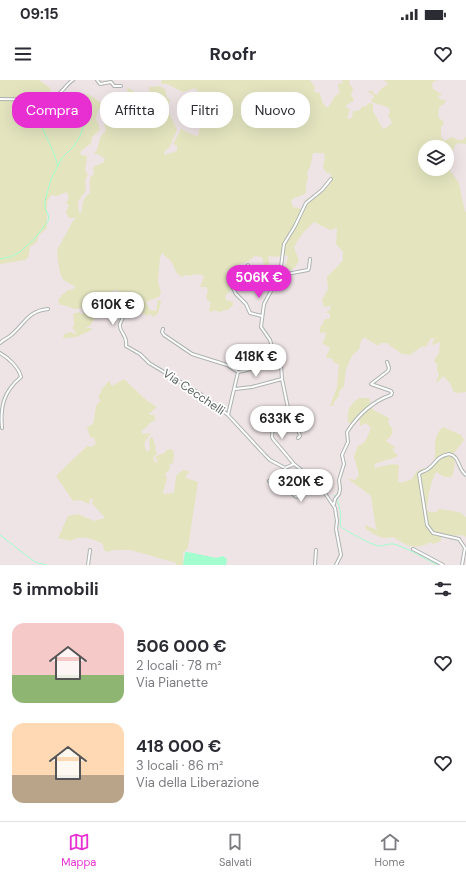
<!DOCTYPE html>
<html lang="it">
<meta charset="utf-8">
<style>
body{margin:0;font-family:"DM Sans",sans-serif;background:#f7f7f7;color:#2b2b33;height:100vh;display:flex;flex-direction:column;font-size:15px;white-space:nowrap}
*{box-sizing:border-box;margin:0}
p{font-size:13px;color:#7c7c81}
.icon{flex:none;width:22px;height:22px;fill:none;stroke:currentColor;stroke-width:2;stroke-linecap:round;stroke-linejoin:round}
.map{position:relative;height:485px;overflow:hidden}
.details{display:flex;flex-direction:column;background:#fff;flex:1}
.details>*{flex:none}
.banner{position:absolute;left:12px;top:12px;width:442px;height:36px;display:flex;gap:8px}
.fabs{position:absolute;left:418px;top:60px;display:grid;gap:8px}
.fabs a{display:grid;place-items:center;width:36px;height:36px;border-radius:50%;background:#fff;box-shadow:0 4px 16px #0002;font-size:20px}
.price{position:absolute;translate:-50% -34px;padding:0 9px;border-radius:14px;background:#fff;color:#222;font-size:13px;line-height:26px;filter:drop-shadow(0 1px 2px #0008)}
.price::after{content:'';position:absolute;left:50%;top:24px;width:12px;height:9px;margin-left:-6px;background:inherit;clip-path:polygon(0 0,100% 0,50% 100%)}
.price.active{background:#e72fd2;color:#fff}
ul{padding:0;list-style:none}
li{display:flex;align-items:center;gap:12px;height:100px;padding:0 12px}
li span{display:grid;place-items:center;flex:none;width:112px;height:80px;border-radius:12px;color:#555}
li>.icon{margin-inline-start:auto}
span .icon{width:48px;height:48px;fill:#fffc;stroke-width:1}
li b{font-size:17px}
h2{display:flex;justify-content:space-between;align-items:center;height:48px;padding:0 12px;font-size:17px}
.chip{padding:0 14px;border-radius:16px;background:#fff;box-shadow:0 4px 16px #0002;font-size:14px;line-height:36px}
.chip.active{background:#e72fd2;color:#fff}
.status{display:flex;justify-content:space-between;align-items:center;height:28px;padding:0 20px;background:#fff;direction:ltr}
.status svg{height:11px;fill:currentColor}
header{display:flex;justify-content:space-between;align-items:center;height:52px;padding:0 12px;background:#fff;font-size:18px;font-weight:700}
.menu{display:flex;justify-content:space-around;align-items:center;height:56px;border-top:1px solid #e1e1e2;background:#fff;font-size:11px;color:#7c7c81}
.menu a{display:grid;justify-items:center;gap:2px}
.menu .active{color:#e72fd2}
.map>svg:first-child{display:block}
</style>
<div class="status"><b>09:15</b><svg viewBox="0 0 49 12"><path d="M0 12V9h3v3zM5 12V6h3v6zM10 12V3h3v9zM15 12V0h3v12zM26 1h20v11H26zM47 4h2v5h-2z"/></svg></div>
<header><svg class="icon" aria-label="menu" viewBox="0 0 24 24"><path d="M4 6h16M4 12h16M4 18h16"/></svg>Roofr<svg class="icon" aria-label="heart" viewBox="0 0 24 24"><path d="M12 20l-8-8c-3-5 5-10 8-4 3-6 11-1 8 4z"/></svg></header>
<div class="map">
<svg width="466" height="485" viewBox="0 0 466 485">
<rect width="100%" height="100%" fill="#eee3e5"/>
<path fill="#e4e5bf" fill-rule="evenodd" d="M0 0H39L50 8 51 12 41 15H37L34 20 0 18Z
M162 0H310L315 7 314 12 320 13C321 18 322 25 328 28L335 16 341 12 339 11 338 4 342 3 343 5 342 0H349L350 5 353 8 351 16 354 19 353 21 345 26 350 30 347 38 349 39 352 38 353 31H358L363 26 365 27 369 23 373 24V31L383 49 386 48 392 43 388 35 389 34 390 30 387 27 371 22 374 16 370 13H367L372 10 374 14 377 15 381 9 388 4 384 0H438L433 2 432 4 433 9 441 14 442 15 438 16 440 19 446 21 443 25 440 26 438 32 439 34 438 37 444 42 443 45 441 47V56L444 61 452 57 458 60H463L466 56V64L458 63 455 65 450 80 447 78V67H425V89H447V86L459 103 464 128 466 133V312L458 313 454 312 450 303 443 296 438 302H436L439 294 437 290V284L434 281 435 278 439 274 440 263V262L433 265 432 264 435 258 430 259 427 266 421 267 410 275 401 274C397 269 391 268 387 263H381L378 266 364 257 361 261 359 269 352 276 346 289 344 306 339 312V316L334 322 333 326H330L337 307 339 284 334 283 332 278H327L326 277 330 268 322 263 325 258 326 252 320 253C319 247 321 246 324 242L323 240 330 238V234L326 232 330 230 331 226 324 227 322 220 328 209 327 197 343 180V172L336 164 337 148 330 150 314 142C305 150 299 157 294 167L299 181 295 187 291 190 285 188 288 177 287 175 276 177 268 176C271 183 268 192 263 196L261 194 264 185 262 177 254 176C249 182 246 182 240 184 231 188 230 202 230 211L225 216 226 220 233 222V225L229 229 219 232 214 230 210 233 209 229 211 223 206 218 208 210 206 207H200L204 197 202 195 193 194 192 196 186 195 182 197C174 193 175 186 170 180 168 178 164 176 162 173L160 177 158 201 161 213 159 217 146 222 150 230 156 231 158 220 161 221C159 228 160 232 154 237L150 234 147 236C137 228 136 231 125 230L128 223 124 224 120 219 116 221 119 216V212L116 210C107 212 97 226 98 235L92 242 91 245 86 248H91L92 250 76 257 64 258 63 257 64 254 71 252 75 254 76 252 72 248C76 244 73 239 73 234L79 232 81 234 85 233V228L75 229 63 225H60L58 221 62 214H64L66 211 73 209 75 207C72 204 68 203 65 201 58 196 58 177 57 170L73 141 76 138H69L66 132 69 125 66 124C68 120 70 115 66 112L57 116 51 115 47 122V148L39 155 37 162 30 167 28 178 25 180 0 184V20L35 21 38 31C48 32 54 28 64 27 69 22 77 23 83 18L82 16 87 14 93 17 108 29 115 20 118 19 121 17 125 19 126 22 131 23 130 18 131 16 128 14 127 7 143 17 149 15V7L159 6 165 9 167 18 170 20 167 29 177 50 169 68 165 71 164 74 165 75 177 71V66L173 64 181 49 193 55 198 56C200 50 200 43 201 39 202 37 205 36 206 34 209 27 204 20 198 18V11L195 8 183 12 167 4H161ZM102 28 103 30 102 35 106 51C97 56 101 67 94 74H98L105 79 104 82 93 87 94 94C87 98 91 106 90 113 80 120 84 124 81 133H79L78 121 86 111 85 101 88 94 85 91 87 76 81 75 80 72 91 63 92 57 100 50C98 40 93 40 99 29ZM313 73H323L325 75 323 88 327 93H330C336 105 317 117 306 119L304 130 295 127 293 128 291 120C297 116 300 117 306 113V104L308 98 307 93 311 84Z
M124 299 146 320 157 327 149 334 150 335H155V340L152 342 149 343 147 347 142 350V354L151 353C146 361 142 361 147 372L150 369 149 360 152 356 156 367 155 370 157 373 153 378 155 383 158 381 155 377 160 374H163L167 370 172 369 174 373 173 383 169 385 170 389 165 394 167 398 163 414 174 413 176 396 183 390 188 391 189 394H186V398L198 402 188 468 183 473V485H176V483L131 470H113L108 472 104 470 103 464C93 459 82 454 71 461L58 458 68 436 78 434 94 441 105 438 92 423 93 420 90 418 89 424 80 420 73 421 56 396 87 366 91 367 96 364 94 358 90 357 87 347 93 344 96 326 101 320 98 318 102 309 109 301 112 306Z
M359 318H369L373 330 389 338 388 342C394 352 395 352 386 361L396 368 392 369 398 376C390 380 383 380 375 384L374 388 393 384 399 385 398 402 401 403 412 399C417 389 422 388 432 387 433 383 435 379 435 375 435 363 434 355 443 347L461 355 464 360 454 373C455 379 455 393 451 397H445L436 392C430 403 428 417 427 430L430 432H436L440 429 459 432 466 437V457L462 455 441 456V461L433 464 431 462C414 471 408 466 393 457 381 460 375 455 366 449L365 445 377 450 375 443 371 416 347 398 355 400 359 396 354 376 358 366C367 363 367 356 371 348L366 343 360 346V340L353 345 348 342C347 329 349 326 359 318Z"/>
<path fill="#a2fece" d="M185 472H188L216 478 223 476 227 479 226 485H183Z"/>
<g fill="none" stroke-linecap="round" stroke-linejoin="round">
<path stroke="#a2fece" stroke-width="1" d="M34 32C40 40 42 47 46 56 51 66 55 75 58 86
M0 179 10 177 20 172 35 158 48 141 49 137 45 128V121L51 99 62 78 74 66 80 56 88 35
M334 415C341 425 341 435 340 446 344 450 374 466 379 466 386 466 390 462 397 465 411 470 424 478 437 485
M0 455 31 479 37 483 47 485"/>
<g stroke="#acb3b1" stroke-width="4">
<path id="street" d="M97 0 100 4 111 2 114 6H121
M0 19 51 20C61 15 65 5 73 0
M248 185 232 206 236 214 246 224 250 233 262 236
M277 201 283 198 287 194 308 190 309 188 310 179
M116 224 124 235C123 238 121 241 120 244 118 252 128 254 126 266L140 274 149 283 202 315 217 326 228 335 265 375 270 380 285 388 294 384
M163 249 162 252 164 255 192 274 227 285 238 292
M0 263C3 260 6 259 10 256 25 244 27 231 48 229
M0 273C9 278 19 288 21 297 4 311 0 326 2 348
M275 276 281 285 282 299 289 333 273 341 272 357 273 359 294 384 318 403 335 428 337 441 336 449 341 475 336 485
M235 309 252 307 282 299
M289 333C295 337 298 348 300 356L298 358
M228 335 238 292 247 290 264 284 275 276 270 260 261 247 264 224 280 194 284 164 295 146 306 123 322 110 331 99
M269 401C278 406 289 408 296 417L298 416 285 388
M334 424 335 419 339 414 340 409 339 400 344 384 342 375 348 362 347 352C358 335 371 322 391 315L392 313 391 311 371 304 388 291 389 288 387 282
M413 469 443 485
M88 485 90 470
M315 485 316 470
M462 485 465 468 459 459 433 453 427 445 419 394C422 391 424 392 428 389 437 383 435 377 449 374 460 376 458 390 466 395"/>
</g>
<use href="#street" stroke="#fff" stroke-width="2"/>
</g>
<g text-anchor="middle" stroke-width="3.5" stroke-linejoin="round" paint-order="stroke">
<g font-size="12" fill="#5b6360" stroke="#fff">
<text transform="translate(194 312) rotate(34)" y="4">Via Cecchelli</text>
</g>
</g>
</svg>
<div class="fabs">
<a><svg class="icon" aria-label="layers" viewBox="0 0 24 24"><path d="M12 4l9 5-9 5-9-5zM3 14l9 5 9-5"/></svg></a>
</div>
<b class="price active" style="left:259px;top:219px">506K €</b>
<b class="price" style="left:113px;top:246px">610K €</b>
<b class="price" style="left:256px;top:298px">418K €</b>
<b class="price" style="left:282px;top:360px">633K €</b>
<b class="price" style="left:301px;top:423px">320K €</b>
<div class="banner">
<a class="chip active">Compra</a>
<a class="chip">Affitta</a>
<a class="chip">Filtri</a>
<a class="chip">Nuovo</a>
</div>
</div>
<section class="details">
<h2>5 immobili<svg class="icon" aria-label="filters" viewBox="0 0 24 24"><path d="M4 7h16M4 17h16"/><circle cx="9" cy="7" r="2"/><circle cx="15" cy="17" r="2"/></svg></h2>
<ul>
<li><span style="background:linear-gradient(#f6c9c9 65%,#8fb573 0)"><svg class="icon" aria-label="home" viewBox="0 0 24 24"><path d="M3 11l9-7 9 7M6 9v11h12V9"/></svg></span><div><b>506 000 €</b><p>2 locali · 78 m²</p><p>Via Pianette</p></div><svg class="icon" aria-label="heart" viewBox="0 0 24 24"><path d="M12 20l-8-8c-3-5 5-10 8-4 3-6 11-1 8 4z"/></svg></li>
<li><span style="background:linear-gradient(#ffd9b3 65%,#b9a48a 0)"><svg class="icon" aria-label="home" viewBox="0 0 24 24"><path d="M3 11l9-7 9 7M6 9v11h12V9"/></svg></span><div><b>418 000 €</b><p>3 locali · 86 m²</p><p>Via della Liberazione</p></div><svg class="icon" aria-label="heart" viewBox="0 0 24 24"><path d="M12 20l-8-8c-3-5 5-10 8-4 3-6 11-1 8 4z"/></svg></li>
</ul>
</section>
<nav class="menu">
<a class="active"><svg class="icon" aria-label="map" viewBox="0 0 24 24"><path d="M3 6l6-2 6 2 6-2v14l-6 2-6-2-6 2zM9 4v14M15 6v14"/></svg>Mappa</a>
<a><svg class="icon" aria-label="saved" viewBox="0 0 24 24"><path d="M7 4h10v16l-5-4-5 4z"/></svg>Salvati</a>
<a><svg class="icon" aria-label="home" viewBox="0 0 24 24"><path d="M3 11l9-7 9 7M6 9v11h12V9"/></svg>Home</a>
</nav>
